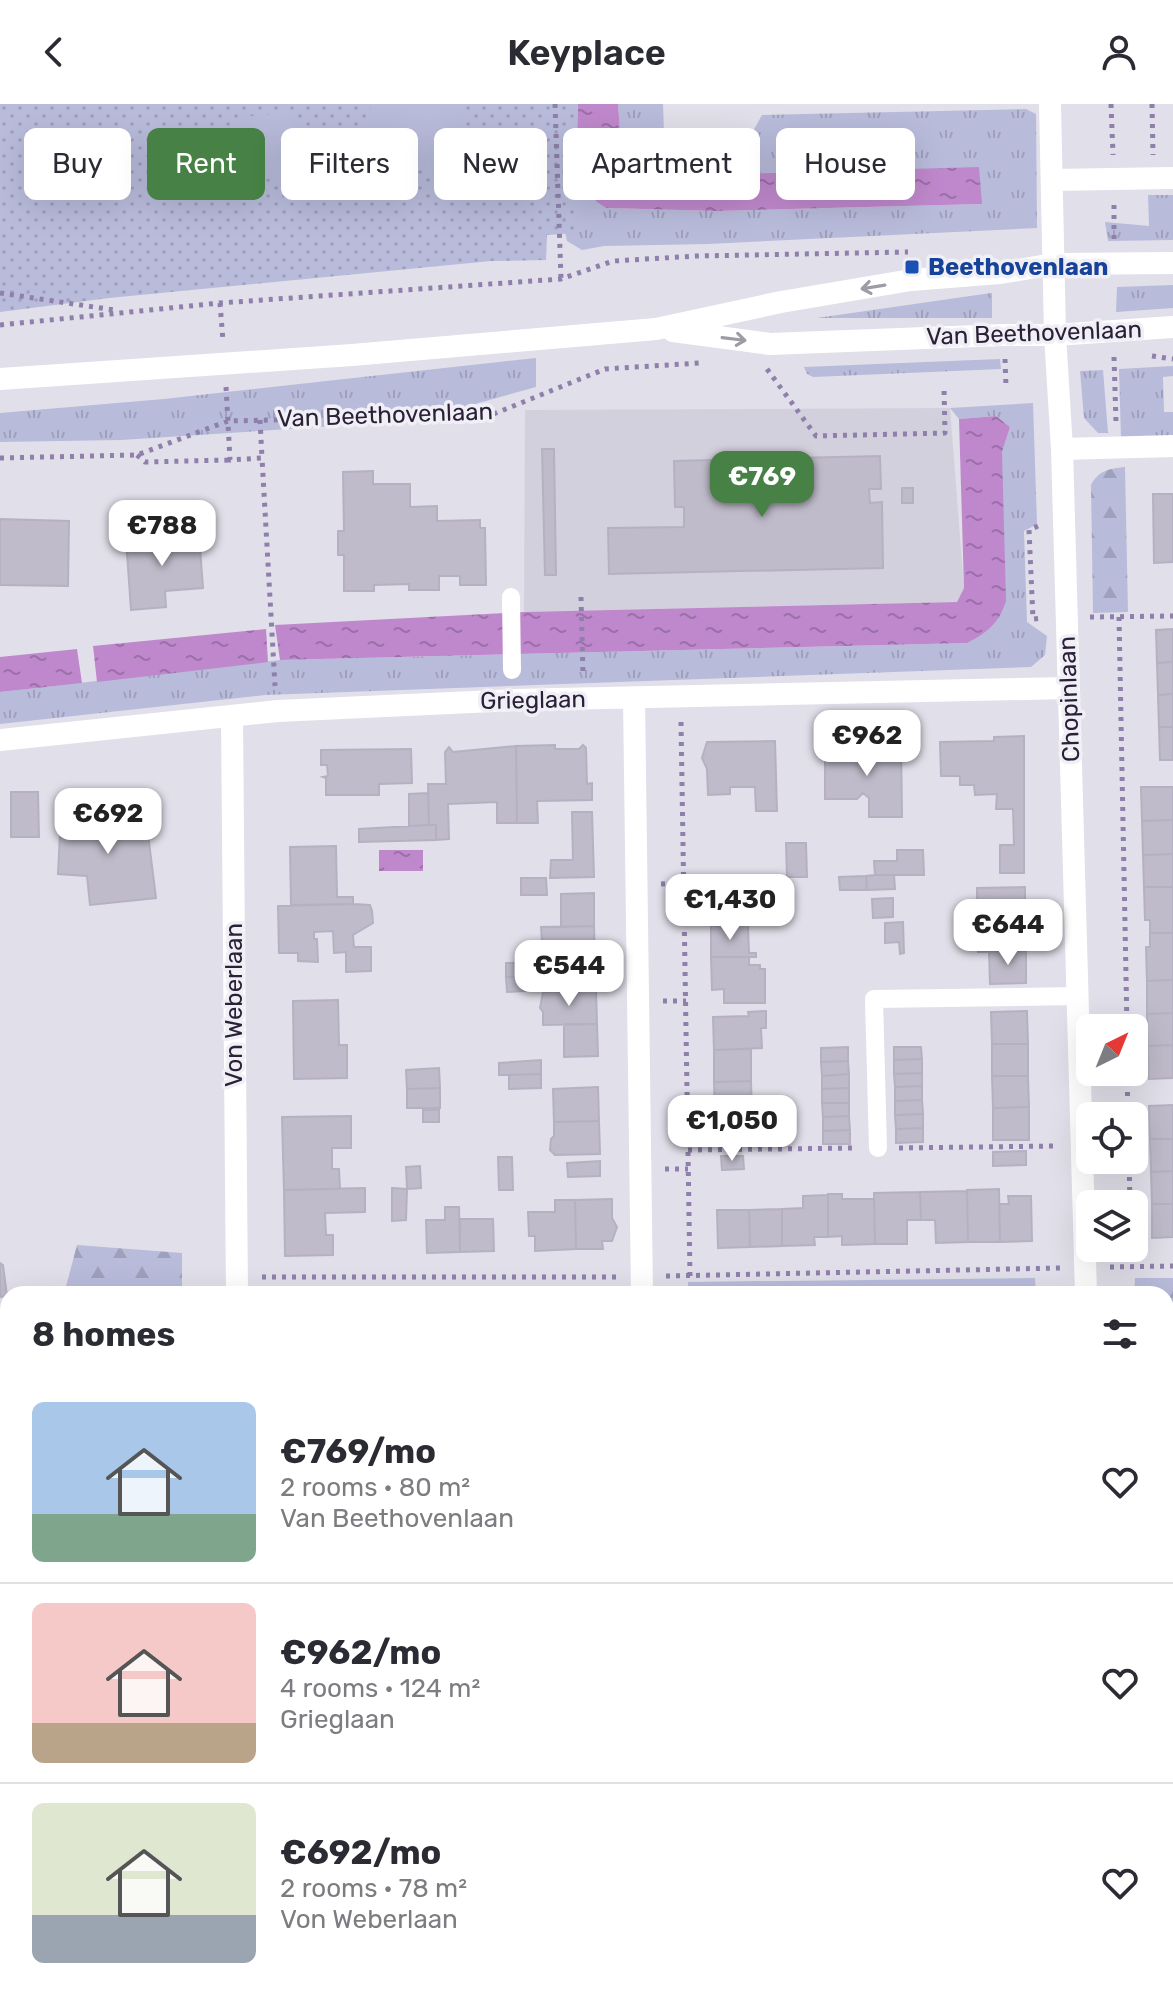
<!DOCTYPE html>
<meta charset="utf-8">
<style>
body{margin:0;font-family:Rubik,sans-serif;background:#f7f7f7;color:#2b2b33;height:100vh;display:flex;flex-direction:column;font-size:30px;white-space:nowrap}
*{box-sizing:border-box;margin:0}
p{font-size:26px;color:#7c7c81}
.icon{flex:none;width:44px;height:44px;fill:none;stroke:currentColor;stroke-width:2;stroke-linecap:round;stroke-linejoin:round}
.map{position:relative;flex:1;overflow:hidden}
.sheet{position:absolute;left:0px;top:1182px;width:1174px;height:714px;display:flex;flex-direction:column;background:#fff;border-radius:24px 24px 0 0;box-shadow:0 8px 32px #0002}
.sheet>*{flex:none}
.hud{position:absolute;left:24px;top:24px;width:1126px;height:72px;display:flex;gap:16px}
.needle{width:52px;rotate:43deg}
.tools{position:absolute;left:1076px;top:910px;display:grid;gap:16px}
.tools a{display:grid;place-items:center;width:72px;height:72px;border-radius:12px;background:#fff;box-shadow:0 8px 32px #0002;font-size:40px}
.price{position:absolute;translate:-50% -68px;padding:0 18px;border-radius:16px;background:#fff;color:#222;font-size:26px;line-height:52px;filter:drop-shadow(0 2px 4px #0008)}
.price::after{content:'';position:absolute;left:50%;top:48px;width:24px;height:18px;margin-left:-12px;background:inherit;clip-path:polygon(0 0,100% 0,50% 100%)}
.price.active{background:#478145;color:#fff}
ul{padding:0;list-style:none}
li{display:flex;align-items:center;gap:24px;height:200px;padding:0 32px}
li+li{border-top:2px solid #e1e1e2}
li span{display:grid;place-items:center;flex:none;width:224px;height:160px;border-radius:12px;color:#555}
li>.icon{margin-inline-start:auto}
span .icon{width:96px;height:96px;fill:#fffc;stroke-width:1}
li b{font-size:34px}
h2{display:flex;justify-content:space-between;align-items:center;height:96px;padding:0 32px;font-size:34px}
.tag{padding:0 28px;border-radius:12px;background:#fff;box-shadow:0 8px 32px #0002;font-size:28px;line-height:72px}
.tag.active{background:#478145;color:#fff}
header{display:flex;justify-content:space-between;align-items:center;height:104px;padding:0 32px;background:#fff;font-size:36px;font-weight:600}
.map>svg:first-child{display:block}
</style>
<header><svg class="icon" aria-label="back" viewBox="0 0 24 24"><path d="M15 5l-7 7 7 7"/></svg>Keyplace<svg class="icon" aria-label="person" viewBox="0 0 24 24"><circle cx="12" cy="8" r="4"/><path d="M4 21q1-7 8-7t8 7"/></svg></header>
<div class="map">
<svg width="1173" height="1895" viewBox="0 0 1173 1895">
<defs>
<pattern id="grass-tufts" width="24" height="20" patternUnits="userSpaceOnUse" patternTransform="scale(2)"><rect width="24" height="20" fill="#b8bbda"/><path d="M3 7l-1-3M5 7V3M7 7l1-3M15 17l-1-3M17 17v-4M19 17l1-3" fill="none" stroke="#9ea0bc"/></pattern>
<pattern id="forest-firs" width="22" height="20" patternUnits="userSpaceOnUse" patternTransform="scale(2)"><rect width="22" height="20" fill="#b8bbda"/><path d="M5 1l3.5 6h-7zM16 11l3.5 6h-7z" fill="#9ea0bc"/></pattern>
<pattern id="park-dots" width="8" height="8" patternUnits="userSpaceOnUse" patternTransform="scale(2)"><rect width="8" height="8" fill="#b8bbda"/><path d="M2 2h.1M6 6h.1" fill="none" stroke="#9ea0bc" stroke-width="1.8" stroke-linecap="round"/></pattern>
<pattern id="water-ripples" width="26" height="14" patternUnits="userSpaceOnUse" patternTransform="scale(2)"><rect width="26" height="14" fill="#bf88cc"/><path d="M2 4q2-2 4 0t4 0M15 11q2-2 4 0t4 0" fill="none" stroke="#9b6fa7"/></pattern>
</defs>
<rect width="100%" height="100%" fill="#e1dfe9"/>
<path fill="#d3d0dd" d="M950 304 964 484 957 498 524 508 525 306Z"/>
<path fill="url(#grass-tufts)" d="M559 0H578V70L607 104 716 107 981 100 641 69 628 64 622 54 618 0H663L664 29H752L762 11 1026 5 1036 10 1037 124 708 140 604 142 582 146 567 137 563 119Z
M1148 91H1173V136L1108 137 1105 118 1149 122Z
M1173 181V204L1116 208 1117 183Z
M992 189V214H817L991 189Z
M536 254V283L446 308 396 318 121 336 0 338V309L164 295Z
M1000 255 1001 265 813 273 807 270 804 263Z
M1173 262V272L1163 273 1164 308H1173V332L1121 334 1119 265Z
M1103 266 1108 329H1098L1084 314 1080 267Z
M1033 299 1037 420 1024 427 1027 518 1047 532 1045 551 1031 563 265 591 0 620V588L280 556 967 539 1002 348 1010 323 996 312 959 315 950 304Z
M1035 1174 1036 1190H688V1178Z
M272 1183 619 1185V1190H272Z
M126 1888H287L288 1895H126Z"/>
<path fill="url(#forest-firs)" d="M1125 363 1128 508 1093 509 1091 381C1099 366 1109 365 1125 363Z
M77 1141 182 1149V1190H64Z
M1135 1174H1173V1200L1166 1199V1190H1134Z
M308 1888H590V1895H321Z"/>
<path fill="url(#park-dots)" d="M0 0H575L576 129 547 131 546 156 491 157 109 194 0 208Z"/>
<path fill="#b8bbda" d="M371 0H465L455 69 362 54Z
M297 8 306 71 244 77 239 13Z"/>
<path fill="url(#water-ripples)" d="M578 0H618L622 54 628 64 670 72 979 63 982 100 716 107 607 104C568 85 579 37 578 0Z
M996 312 1010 323 1002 348 1006 497C999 519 987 529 967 539L280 556 275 521 524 508 957 498 964 484 959 315Z
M266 525 268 558 97 578 93 542Z
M77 545 82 579 0 588V553Z
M379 746H423V767H379Z"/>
<path fill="#bfbbca" stroke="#b5b1c2" stroke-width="2" d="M542 345H554L556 471H545Z
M880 352 881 385H869L870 399 882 398 883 464 609 470 608 424 684 423V403H675L674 357Z
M373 367V380H410V403L437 402V417L480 416V424H485L486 481H460V472H439V486H409V480L374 481V487H344V451H338V427H344L343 368Z
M902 384H913V399H902Z
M1153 390H1173V458L1154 459Z
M0 415 69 417 68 482 0 481Z
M199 430 203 484 165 487 166 503 131 506 126 435Z
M1173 525V558L1157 559 1156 526Z
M1173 558V590L1158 591 1157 559Z
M1173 590V623H1159L1158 591Z
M1159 623H1173V656H1160Z
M1024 632V769H1000V741H1014L1013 705H996L997 690 975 691 974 681H960V672H941L940 638 994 637V633Z
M775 637 777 707H756L755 683H730V690L708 691 707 665 702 654 707 638Z
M901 640 902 713H869V694L863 689 857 695H825V646L886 645V641Z
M555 641V645H579L583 641 586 644 587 680 592 679V696L537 697 538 719H517L516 642Z
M516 642 517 719H497V698L448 700 449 735 436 736V721H429L428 680H446L445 648 449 643 453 648Z
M411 645 412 679 379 680V691H326V674L323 673 328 672 327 661H321V646Z
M1141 683H1173V716L1142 717Z
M11 688H38L39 733H11Z
M428 689 429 721 409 722V690Z
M572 708H592L594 773 550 774 551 756H573Z
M61 709 146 714 156 794 90 801 87 772 58 770Z
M1173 716V750L1143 751 1142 717Z
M429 721H436V736L359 738V725Z
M786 739H806L807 773H787Z
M336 742 337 793H353V800L291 801 290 743Z
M897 746H923L924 771H875L874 757H897Z
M1173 750V783H1144L1143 751Z
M875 771H894L895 785 867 786 866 772Z
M866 772 867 786H840L839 773Z
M521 774H546L547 791H521Z
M1025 783V815L977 816V784Z
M1144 783H1173V829H1150V816H1145Z
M755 788V821L711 822 710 789Z
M594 789V822L561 823V790Z
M893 794V813L873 814 872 795Z
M353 800 370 801 372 807 373 819 353 831 354 843H371V867L346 868V848L334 849 333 827 314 828V835H317L318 858 298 857V849H279L278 802Z
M1025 815 1026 847 978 848 977 816Z
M903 818 904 849 900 850 899 838 885 839V819Z
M748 821 749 849H756V853H711V822Z
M594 822 595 855H543L541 823Z
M1150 829H1173V876L1147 877 1146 843H1150Z
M989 847H1026V879L990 880Z
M711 853H749V861H760V865H765V899H724V885L712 886Z
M539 858V872L506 873V859Z
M539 872 540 886 507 888 506 873Z
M1173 876V909L1147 910V877Z
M596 886 597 920 543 921V908L540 904 543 888Z
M338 896 339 941H347V974L294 975 293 897Z
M766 907V924H761L762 944 714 946 713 913 749 912 748 908Z
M1027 907 1028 940H992L991 908Z
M1173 909V941L1148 942 1147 910Z
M564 920H597L598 952 564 953Z
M992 940H1028V972H992Z
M1173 941V974L1149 975 1148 942Z
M848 943V957L821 958V944Z
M894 943H921L922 955 894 956Z
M751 945V977L714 978V946Z
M922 955V969L894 970V956Z
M541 956V970L499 971V959Z
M848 957 849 970 822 972 821 958Z
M439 964 440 984 407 985 406 966Z
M922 969V982L895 983 894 970Z
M541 970V984L509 985V971Z
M849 970V984L822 985V972Z
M992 972H1028L1029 1003 993 1004Z
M751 977 752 1009 715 1010 714 978Z
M922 982V996L895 997V983Z
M598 983 599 1017 554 1018 553 985Z
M440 984V1004H407V985Z
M849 984V999H822V985Z
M922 996 923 1010 895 1011V997Z
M822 999H849V1012L823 1013Z
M1173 1001V1035H1150L1149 1002Z
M1029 1003V1036H993V1004Z
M423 1006H439V1018H423Z
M752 1009 753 1041 715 1042V1010Z
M923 1010V1024L896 1025 895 1011Z
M351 1012V1044H332V1065H339L340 1085 284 1086 282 1013Z
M849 1012 850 1026 823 1027V1013Z
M599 1017 600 1050 555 1051 550 1046 551 1035 554 1032V1018Z
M923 1024V1038L896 1039V1025Z
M850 1026V1040H823V1027Z
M1150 1035H1173V1067L1151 1068Z
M1026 1047V1061L993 1062V1048Z
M721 1052H743L744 1065 722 1066Z
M498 1053H512L513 1086H499Z
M600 1057V1072L568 1073 567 1059Z
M420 1062 421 1084 407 1085 406 1063Z
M1173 1067V1100H1152L1151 1068Z
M365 1084V1108L325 1109 326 1131H333V1151L285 1152 284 1086Z
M392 1084 407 1085 406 1116 392 1117Z
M999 1085 1000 1138H968L967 1086Z
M967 1087 968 1138 936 1139 935 1116H921L920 1088Z
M920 1088 921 1116H907V1140H875L874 1089Z
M828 1090H842V1095H874L875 1140 842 1141V1132L828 1133Z
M828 1091V1133H814L815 1141 782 1142V1105L803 1104V1092Z
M1008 1092H1031L1032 1137 1000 1138 999 1100H1009Z
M612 1095V1114L617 1123 612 1137H602L603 1145H576L575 1096Z
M555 1096H575L576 1145 535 1147V1132H529L528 1108H555Z
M1152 1100H1173V1133L1152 1134Z
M445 1103H459L460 1148 427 1149 426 1116H445Z
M782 1105V1142L750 1143 749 1106Z
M717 1106H749L750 1143 718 1144Z
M460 1115H493L494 1147 460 1148Z
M0 1159 3 1161 7 1192 0 1193Z
M1166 1535H1173V1575H1166Z
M1166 1692H1173V1757H1166Z
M660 1888H829V1895H692L690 1888V1895H660Z
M985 1888H1033L1034 1893 985 1895Z"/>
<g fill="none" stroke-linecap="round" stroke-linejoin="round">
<g stroke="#b9b2c8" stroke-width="26">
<path id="secondary" d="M1166 1622H1173
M0 1642H8
M1166 1647 1173 1648
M0 1676H8"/>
</g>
<path stroke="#8f80ab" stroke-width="5" stroke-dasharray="4 6" stroke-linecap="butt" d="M555 0 561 175
M1111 0 1113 51
M1152 0 1153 51
M1114 101V135
M0 189 114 206
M220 199 223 237
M0 221 220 199 561 175 613 157 696 152 908 148
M1152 252 1173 255
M1114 253 1116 319
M1005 255 1006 283
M767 265 816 332 945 329 944 285
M226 283 230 356 262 354 275 582
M260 316 262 354
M137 351 145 358 230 356
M0 354 137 351 228 317 491 311 605 265 699 259
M1038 422 1029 426 1033 515 1044 514
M581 493 583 570
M1090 513 1173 512
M1119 513 1127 924
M681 618 690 1172
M661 780 684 779
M663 897H686
M1127 968 1128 1012
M899 1044 1057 1042
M688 1046 857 1044
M665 1065H688
M1113 1100H1130L1129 1056
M1131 1144V1163
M1110 1163 1173 1162
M666 1172 1060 1164
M262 1173H616
M1166 1263 1173 1264
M1166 1591H1173
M0 1593 8 1594
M121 1888V1895
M295 1888 309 1895
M651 1888V1895
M903 1888 904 1895
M1132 1895V1888"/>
<path stroke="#fff" stroke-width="18" d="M511 493 512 566
M878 1044 874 895 1078 892"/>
<path stroke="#fff" stroke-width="22" d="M1050 0 1055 231 1062 345 1086 1190
M1052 76 1173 74
M1062 345 1173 342
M634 594 642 1190
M232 612 237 1190
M0 636 278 607 513 596 1068 584
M1166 1228H1173
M867 1888V1895"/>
<path stroke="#fff" stroke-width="22" d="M673 227 770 240 1003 231H1055L1173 223
M0 275 352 251 656 225 781 198 911 176 1000 169 1054 160 1173 159
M0 1688 8 1865
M11 1888 12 1895"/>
<use href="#secondary" stroke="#fff" stroke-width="22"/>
</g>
<defs><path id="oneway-shaft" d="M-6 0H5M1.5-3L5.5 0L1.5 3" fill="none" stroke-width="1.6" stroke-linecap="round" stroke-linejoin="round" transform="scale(2)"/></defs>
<g stroke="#9f9ba5">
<use href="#oneway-shaft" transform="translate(873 183) rotate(171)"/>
<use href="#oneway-shaft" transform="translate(734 235) rotate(7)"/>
</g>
<rect fill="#1a4fb4" stroke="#f0eff6" stroke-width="3" x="904" y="155" width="16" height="16" rx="4"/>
<g text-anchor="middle" stroke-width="7" stroke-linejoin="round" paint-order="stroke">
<g font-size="24" font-weight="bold" fill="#164399" stroke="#f0eff6" text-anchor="start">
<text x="928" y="171">Beethovenlaan</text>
</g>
<g font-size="24" fill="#2a2138" stroke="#f0eff6">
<text transform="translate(1034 229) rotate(-2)" y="8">Van Beethovenlaan</text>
<text transform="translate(385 311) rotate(-2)" y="8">Van Beethovenlaan</text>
<text transform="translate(1069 595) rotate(-92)" y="8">Chopinlaan</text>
<text transform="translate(533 596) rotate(-1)" y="8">Grieglaan</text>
<text transform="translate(234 901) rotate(-90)" y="8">Von Weberlaan</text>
</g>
</g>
</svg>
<div class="tools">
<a><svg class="needle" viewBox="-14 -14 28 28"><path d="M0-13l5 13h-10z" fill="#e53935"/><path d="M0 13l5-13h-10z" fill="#7c7c81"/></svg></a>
<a><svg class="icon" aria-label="locate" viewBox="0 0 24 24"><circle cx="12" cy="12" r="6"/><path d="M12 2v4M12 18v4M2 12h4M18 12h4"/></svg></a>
<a><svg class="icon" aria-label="layers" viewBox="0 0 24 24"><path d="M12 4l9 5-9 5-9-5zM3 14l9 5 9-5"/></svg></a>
</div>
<b class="price active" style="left:762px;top:415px">€769</b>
<b class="price" style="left:162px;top:464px">€788</b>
<b class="price" style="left:867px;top:674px">€962</b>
<b class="price" style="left:108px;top:752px">€692</b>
<b class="price" style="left:730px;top:838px">€1,430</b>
<b class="price" style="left:1008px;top:863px">€644</b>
<b class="price" style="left:569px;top:904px">€544</b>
<b class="price" style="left:732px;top:1059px">€1,050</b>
<div class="hud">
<a class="tag">Buy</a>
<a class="tag active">Rent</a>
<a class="tag">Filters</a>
<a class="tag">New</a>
<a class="tag">Apartment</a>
<a class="tag">House</a>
</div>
<section class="sheet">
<h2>8 homes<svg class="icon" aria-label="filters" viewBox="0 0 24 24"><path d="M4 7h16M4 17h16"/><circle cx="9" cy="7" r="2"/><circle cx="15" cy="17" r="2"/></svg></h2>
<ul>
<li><span style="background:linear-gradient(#a9c7e8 70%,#7fa58c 0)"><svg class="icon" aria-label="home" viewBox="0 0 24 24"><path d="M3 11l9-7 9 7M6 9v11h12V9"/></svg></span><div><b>€769/mo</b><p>2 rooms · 80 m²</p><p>Van Beethovenlaan</p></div><svg class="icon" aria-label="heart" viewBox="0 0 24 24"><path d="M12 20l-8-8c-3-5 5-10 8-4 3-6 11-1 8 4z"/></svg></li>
<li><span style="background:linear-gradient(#f6c9c9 75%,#b9a48a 0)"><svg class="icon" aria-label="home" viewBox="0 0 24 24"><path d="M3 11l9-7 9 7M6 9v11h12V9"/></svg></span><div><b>€962/mo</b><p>4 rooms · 124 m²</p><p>Grieglaan</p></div><svg class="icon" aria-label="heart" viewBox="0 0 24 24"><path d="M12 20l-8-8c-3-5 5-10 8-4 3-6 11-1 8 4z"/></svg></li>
<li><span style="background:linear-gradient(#dfe7d0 70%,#9aa5b1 0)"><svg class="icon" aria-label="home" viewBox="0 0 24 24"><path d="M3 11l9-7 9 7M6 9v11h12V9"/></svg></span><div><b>€692/mo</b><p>2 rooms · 78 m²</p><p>Von Weberlaan</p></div><svg class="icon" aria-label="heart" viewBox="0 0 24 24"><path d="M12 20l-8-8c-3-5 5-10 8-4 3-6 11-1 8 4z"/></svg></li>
</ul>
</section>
</div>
